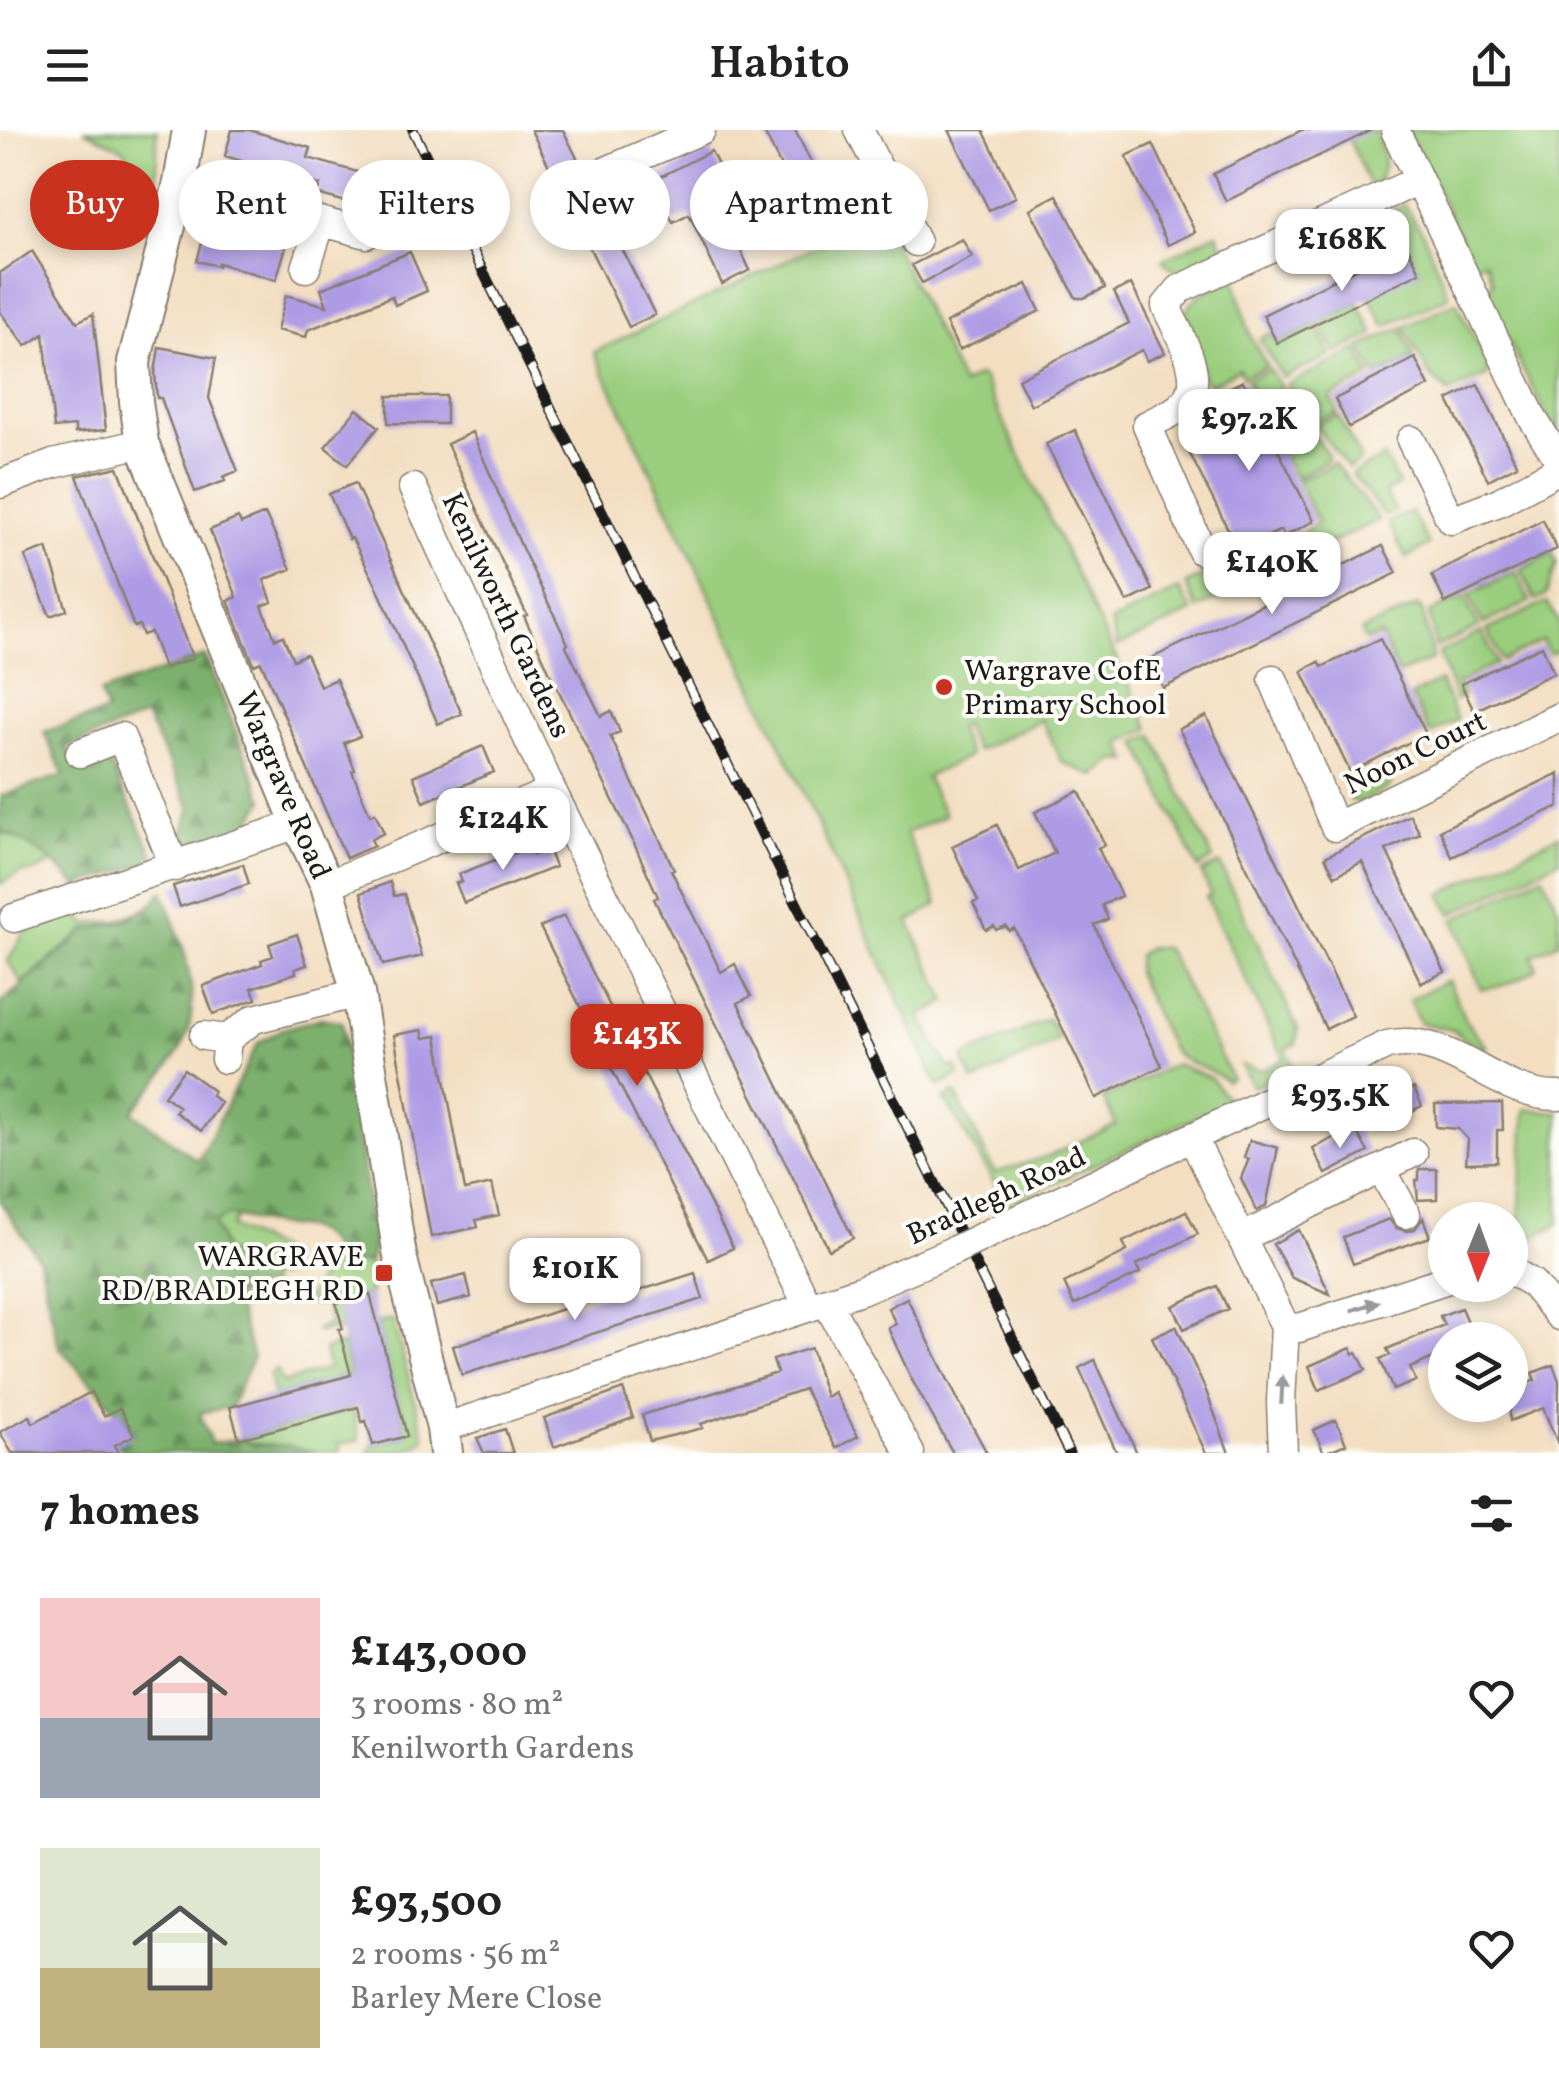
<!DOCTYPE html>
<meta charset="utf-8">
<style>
body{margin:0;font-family:Vollkorn,serif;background:#f2f2f2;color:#222;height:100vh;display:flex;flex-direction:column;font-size:38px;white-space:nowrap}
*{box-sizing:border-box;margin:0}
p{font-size:32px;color:#767676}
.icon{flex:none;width:55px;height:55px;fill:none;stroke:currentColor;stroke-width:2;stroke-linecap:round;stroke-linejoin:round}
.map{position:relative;height:1323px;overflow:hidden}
.sheet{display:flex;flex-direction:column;background:#fff;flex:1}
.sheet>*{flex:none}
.hud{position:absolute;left:30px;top:30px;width:1000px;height:90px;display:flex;gap:20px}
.needle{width:65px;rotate:181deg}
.tools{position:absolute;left:1428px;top:1072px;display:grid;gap:20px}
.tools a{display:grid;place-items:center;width:100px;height:100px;border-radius:50%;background:#fff;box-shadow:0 5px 15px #0003;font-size:50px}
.price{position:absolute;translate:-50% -85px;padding:0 22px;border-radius:20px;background:#fff;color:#222;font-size:32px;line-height:65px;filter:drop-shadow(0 2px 5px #0008)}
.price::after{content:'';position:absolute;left:50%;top:60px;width:30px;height:22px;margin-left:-15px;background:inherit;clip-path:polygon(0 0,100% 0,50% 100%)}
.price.selected{background:#c8321e;color:#fff}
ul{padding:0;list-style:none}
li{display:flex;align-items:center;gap:30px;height:250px;padding:0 40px}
li span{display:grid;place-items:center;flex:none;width:280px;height:200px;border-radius:0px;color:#555}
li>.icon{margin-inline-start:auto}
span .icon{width:120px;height:120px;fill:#fffc;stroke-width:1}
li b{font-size:42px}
h2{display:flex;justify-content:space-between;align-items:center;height:120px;padding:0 40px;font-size:42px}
.pill{padding:0 35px;border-radius:45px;background:#fff;box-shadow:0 5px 15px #0003;font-size:35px;line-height:90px}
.pill.selected{background:#c8321e;color:#fff}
header{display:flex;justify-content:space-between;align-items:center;height:130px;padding:0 40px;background:#fff;font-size:45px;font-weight:600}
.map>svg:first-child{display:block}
</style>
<header><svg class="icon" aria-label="menu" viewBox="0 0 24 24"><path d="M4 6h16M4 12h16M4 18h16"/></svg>Habito<svg class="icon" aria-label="share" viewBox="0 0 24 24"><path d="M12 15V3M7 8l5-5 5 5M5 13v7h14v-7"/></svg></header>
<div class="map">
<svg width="1559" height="1323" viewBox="0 0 1559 1323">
<defs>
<pattern id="forest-firs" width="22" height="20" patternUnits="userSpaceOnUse" patternTransform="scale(2.5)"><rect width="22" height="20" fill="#7bb06c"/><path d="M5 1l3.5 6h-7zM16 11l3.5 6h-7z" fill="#648e58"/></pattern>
</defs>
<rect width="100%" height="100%" fill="#fdfcf7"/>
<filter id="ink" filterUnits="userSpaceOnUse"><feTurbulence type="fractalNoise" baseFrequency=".01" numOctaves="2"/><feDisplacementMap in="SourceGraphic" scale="20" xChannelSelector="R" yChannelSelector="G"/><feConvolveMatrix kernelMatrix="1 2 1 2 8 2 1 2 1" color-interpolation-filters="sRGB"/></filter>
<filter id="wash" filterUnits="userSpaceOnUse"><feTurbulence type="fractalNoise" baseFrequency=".0048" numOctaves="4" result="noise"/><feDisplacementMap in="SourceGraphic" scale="40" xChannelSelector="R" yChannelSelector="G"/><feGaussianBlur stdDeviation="2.25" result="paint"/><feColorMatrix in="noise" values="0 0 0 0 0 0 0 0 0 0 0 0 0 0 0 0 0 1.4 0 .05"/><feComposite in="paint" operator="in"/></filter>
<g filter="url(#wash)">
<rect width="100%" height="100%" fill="#f3dec1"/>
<path fill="#9acd7d" stroke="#5b744c" stroke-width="2.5" d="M84 0H157V77L124 19Z
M1345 0H1375C1384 23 1390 40 1371 59Z
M1407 0H1559V310L1483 161 1493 153 1485 131 1474 135Z
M1404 74 1423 103 1449 166 1385 196 1369 166 1419 141 1396 93 1366 111 1360 107 1359 101Z
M880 86 962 255 978 246 983 249 1150 599 1121 612 1128 631C1113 627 1106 636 1095 646L1062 632 1041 590 976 621 962 594 957 598 969 626 926 647 945 685 906 703 938 774 909 792 947 872 920 886 949 938 956 936 960 946 938 956 814 685 594 222Z
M1217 103 1226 125C1201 136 1185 153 1162 130Z
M1235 149 1250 206 1267 236 1243 247 1239 239 1211 254 1204 250 1186 181C1196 162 1216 156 1235 149Z
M1456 172 1488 235V245L1449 263 1429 244 1404 197Z
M1358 173 1374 204 1336 223 1320 194Z
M1316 195 1331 225 1283 248 1259 209 1271 203 1278 214Z
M1401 198 1414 227 1376 245 1361 217Z
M1358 220 1371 246 1331 267 1337 282 1313 292 1287 255Z
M1269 239 1298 284 1270 299 1247 250Z
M1338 285 1361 330 1348 338 1315 295Z
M1306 294 1328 325V330L1296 348 1275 310Z
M1384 327 1399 355 1385 363 1395 381 1385 386 1352 344Z
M1334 333 1379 390 1314 421 1304 401 1318 393 1297 351Z
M1411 381 1429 415 1406 428 1388 392Z
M1299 403 1311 423 1277 439 1268 419Z
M1258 415 1271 442 1197 479 1186 454 1241 429 1240 424Z
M1552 423 1557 433 1546 465 1535 470 1521 440Z
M1516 442 1530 472 1483 494 1468 465Z
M1180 459 1192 482 1117 517 1111 492Z
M1464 467 1479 497 1436 517 1429 483Z
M1547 472 1559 492V520L1550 524 1542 511 1502 531 1487 500Z
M1418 476 1422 480 1433 529 1399 544 1381 505 1366 511 1361 501Z
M1482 502 1497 533 1458 553 1463 566 1456 570 1439 523Z
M1440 551 1457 590 1430 604 1411 566Z
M1153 605 1213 729 1198 738 1137 612Z
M1390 635 1393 647 1390 657 1361 672 1350 670 1347 663 1349 656Z
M0 701 21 709 55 731 35 742H22L0 754Z
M1559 705V730L1452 784 1441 764Z
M1220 734 1298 899 1296 914 1286 918 1294 939 1253 957 1241 935 1262 940 1284 929 1206 767 1211 765 1201 742Z
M1543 745 1559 779V812L1532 826 1537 838C1520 850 1501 858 1481 859L1454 790Z
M148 778 125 792 86 800 22 853 8 831 30 793 44 789 49 796 56 793 54 786 74 779 86 794 117 791Z
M1150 817 1164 818 1170 825 1231 948 1226 951C1210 936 1182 935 1170 917L1136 842 1138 825Z
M1448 850 1465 890 1487 917 1479 918 1452 900 1420 893 1409 870Z
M1048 889 1059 910 974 952 963 928Z
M1176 934 1211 948 1229 972 1007 1075 945 969 955 963 995 1043 1051 1025 1116 995 1103 968Z
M1525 979 1559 982V1094L1518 1115Z
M229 1085 237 1086 231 1097 289 1125 287 1143 277 1147 257 1129 225 1123 213 1093Z
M333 1124 352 1133 369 1132 370 1164 336 1173 343 1199 317 1202 316 1199 329 1195 326 1173 311 1174 307 1169Z
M393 1190 425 1308C409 1323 390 1323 368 1323L373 1315 407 1306 377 1193Z
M342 1214 351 1245 274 1266 269 1245 276 1239 282 1253 328 1239 324 1220Z
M353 1278 359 1310 338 1314 340 1323C322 1323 307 1320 289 1317 270 1313 256 1317 239 1309Z"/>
<path fill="url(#forest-firs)" stroke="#4c6644" stroke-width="2.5" d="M205 526 264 670 244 701 195 714 181 708 191 678 145 586 66 618 76 635 108 630 153 724 145 734 77 756C54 731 32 713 0 701V666L64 645 44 602 107 582 100 563Z
M163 761C180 809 208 870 180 920 167 942 148 962 132 982L198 1031 258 913 283 899 321 888 342 892 374 1113 369 1132C326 1136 340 1117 317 1103 302 1095 284 1097 269 1094 255 1092 242 1088 229 1085L214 1093 225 1123 257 1129 270 1143V1157H256L234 1169 253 1227 230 1277 200 1283 211 1314 239 1309 254 1316H286L314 1323H123L117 1314 134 1304 120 1279 116 1280 59 1217 39 1129 0 1071V874L86 800 125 791 148 778Z"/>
<g id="blocks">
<path fill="#ae9be5" d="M232 0H249L311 18 308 28 361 43 353 74 317 64 320 55 225 26Z
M531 0H563L655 185 629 197Z
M763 0H795L843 96 817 109Z
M949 0H983L1016 67 989 80Z
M1302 0H1372L1226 71 1213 44Z
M1153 14 1195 102 1168 115 1126 26Z
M711 21 732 63 717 71 750 140 722 154 689 84 673 92 652 51Z
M1057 65 1105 158 1084 168H1076L1030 79Z
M206 98 286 117 276 150 218 133V136L197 131Z
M962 109 972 127 922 153 912 135Z
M1406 114 1420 142 1277 213 1263 185Z
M32 121 77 192 93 184 106 300 75 303V296L54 298 44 204 26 216 0 182V143Z
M410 122 427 161 395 175 392 166 308 200 306 207 277 200 286 165 327 176 321 159Z
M1027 154 1040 181 959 220 946 193Z
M1131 154 1165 223 1147 231 1142 220 1031 275 1018 249 1129 193 1114 162Z
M159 217 216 228 209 268 238 341 223 347 225 351 195 362 161 268H157L155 243Z
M1415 228 1429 256 1349 297 1335 269Z
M1243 251 1314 391 1284 406 1281 400 1239 421 1188 320 1230 298 1214 265Z
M1478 255 1517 335 1488 350 1448 270Z
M388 266H446V294L388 293Z
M357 279 379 297 347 335 325 317Z
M1075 300 1152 460 1127 472 1046 314Z
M472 302 522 418 568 514 566 516 601 586 611 581 620 602 610 606 674 739 671 740 721 842 735 834 751 866 738 873 853 1108 829 1120 654 769 658 767 632 709 550 543 524 486 527 485 447 314Z
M118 337 193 529 164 538 151 502 143 505 139 495 134 497 77 346Z
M355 353 462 584 438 594 376 455 352 408 349 409 329 364Z
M265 384 291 439 264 450 272 472 262 476 275 509 283 506 293 530 306 524 320 556 336 549 360 606 344 613 355 640 352 641 370 685 375 683 384 703 371 709 374 716 346 728 261 532 254 535 228 471 237 467 210 400 238 388 241 394Z
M1543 390 1557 419 1445 473 1432 445Z
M1383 416 1397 443 1163 558 1150 529Z
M47 418 67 480 50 486 25 426Z
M1380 509 1426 604 1350 642 1302 541 1319 532 1322 537Z
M1542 516 1554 543 1474 581 1461 554Z
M1206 586 1353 886 1326 899 1179 599Z
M483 616 494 642 424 672 413 646Z
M1559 643V676L1452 727 1440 700Z
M1079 661 1105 715 1098 718 1121 766 1102 775 1108 789 1094 795 1162 936 1096 968 1014 798 1009 801 1006 796 996 800 994 796 986 800 973 773 978 771 952 716 997 695 1019 740 1055 723 1035 682Z
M1410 685 1420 704 1386 720 1445 842 1421 853 1362 732 1335 746 1325 727Z
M529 717 533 725 548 719 555 737 464 773 456 753 462 752 459 744Z
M243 734 249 754 180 777 173 756Z
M390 752 394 766 404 764 422 826 383 835 361 763Z
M564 786 733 1118 708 1130 540 797Z
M297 804 307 835 295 839 296 843 252 858 256 869 213 884 203 856 262 834 261 830 273 826 269 814Z
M422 900 424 908 437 906 465 1060 492 1054 499 1085 476 1090 478 1097 431 1107 394 905Z
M184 939 214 961 211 965 221 973 201 1001 175 982 179 977 164 966Z
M1405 952 1409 960 1414 958 1422 976 1401 986 1397 979 1356 999 1345 976 1353 972 1352 969 1378 956 1382 963Z
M1502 973 1503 1000H1497V1032L1466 1033 1468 1010 1458 999 1436 997 1435 974Z
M1354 997 1368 1022 1326 1044 1313 1019Z
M1250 1010 1278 1018 1266 1076 1257 1081 1241 1048 1249 1029 1244 1027Z
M1419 1039H1437V1069L1418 1070 1416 1050H1419Z
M1186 1081 1198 1104 1136 1135 1140 1143 1074 1175 1064 1153 1127 1121 1123 1112Z
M1423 1088 1430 1107 1353 1134 1343 1107 1389 1089 1396 1098 1407 1101 1415 1099Z
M1299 1100 1330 1164 1292 1148 1273 1114Z
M695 1143 703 1169 462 1245 453 1216 627 1157 629 1164Z
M466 1145 471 1167 437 1176 431 1154Z
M1217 1156 1228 1179 1184 1199 1173 1176Z
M370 1164 407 1306 373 1315 366 1291 362 1292 358 1277 239 1309 230 1277 351 1245 339 1199H343L336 1173Z
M907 1168 959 1272 987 1323H953L912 1250 888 1198 896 1194 888 1178Z
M1461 1178 1475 1210H1445V1223L1410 1238 1416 1251 1393 1260 1380 1229 1390 1225 1387 1219 1444 1195 1440 1186Z
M1176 1196 1206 1261 1229 1323H1206L1152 1207Z
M811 1218 826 1267 834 1262 858 1306 836 1318 804 1259 701 1294 703 1298 650 1311 642 1285 777 1243 773 1230Z
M1351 1218 1353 1224 1357 1222 1366 1240 1319 1260 1309 1236Z
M1095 1230 1137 1323H1117L1079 1238Z
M1553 1235 1559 1251 1558 1314 1543 1278 1510 1291V1261L1535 1250 1532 1243Z
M623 1259 633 1288 554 1317 544 1288Z
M91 1262 104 1286 120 1278 134 1305 115 1315 119 1323H12L0 1302 30 1286 33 1293Z
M1336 1290 1346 1314 1324 1323 1314 1300Z
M505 1299 513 1323H484L477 1308Z"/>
</g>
</g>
<g filter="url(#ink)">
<use href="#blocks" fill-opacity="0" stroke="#887d6e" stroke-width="2.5"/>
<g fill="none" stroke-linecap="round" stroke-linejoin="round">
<g stroke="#887d6e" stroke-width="31">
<path id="minor" d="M859 0 916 112
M1395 0 1533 289 1559 330
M604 42 701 0
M180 53 367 104
M306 138 321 92
M1411 310 1451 390 1499 372 1559 339
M0 354 53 334 142 313
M413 358 552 661 808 1176
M1202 421 1147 295C1160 288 1179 282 1188 268 1205 243 1176 200 1166 176L1180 159 1419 50
M1273 549 1335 697 1559 587
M80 623 121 607 175 737
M327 755 552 661
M14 788 298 694
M204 906 227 909 225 929
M227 909 254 889 358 863
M1193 1009 1285 1196 1281 1272 1283 1323
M1382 1040 1406 1084
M990 1103 1387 915C1451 900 1496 968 1559 966
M1243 1107 1413 1023
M1510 1140 1532 1153 1559 1186
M826 1171 910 1323
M1285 1196 1299 1198 1445 1150
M443 1298 861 1160 955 1120"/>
</g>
<g stroke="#887d6e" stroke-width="36">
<path id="tertiary" d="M189 0 180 53 134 232 136 272 142 313 298 694 327 755 358 863 400 1126 443 1298 446 1323"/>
</g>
<use href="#minor" stroke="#fff" stroke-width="28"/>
<use href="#tertiary" stroke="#fff" stroke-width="32"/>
<g stroke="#1c1c1c" stroke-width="11">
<path id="rail" d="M413 0 1069 1323"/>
</g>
<use href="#rail" stroke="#fdfcf7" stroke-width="8" stroke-dasharray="22" stroke-linecap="butt"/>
<g stroke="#887d6e" stroke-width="31" stroke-linecap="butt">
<path id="minor-bridge" d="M955 1120 990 1103"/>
</g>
<use href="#minor-bridge" stroke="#fff" stroke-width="28"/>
</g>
<defs><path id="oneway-solid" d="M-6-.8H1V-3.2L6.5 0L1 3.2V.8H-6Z" transform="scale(2.5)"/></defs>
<g fill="#999">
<use href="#oneway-solid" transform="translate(1365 1176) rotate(-18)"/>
<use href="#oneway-solid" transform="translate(1282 1260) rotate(-87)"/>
</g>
</g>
<g fill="#c8321e" stroke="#fdfcf7" stroke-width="4">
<circle cx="944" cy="557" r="10"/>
<rect x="374" y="1133" width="20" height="20" rx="5"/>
</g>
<g text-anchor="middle" stroke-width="8" stroke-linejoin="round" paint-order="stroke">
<g font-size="30" fill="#1c1c1c" stroke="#fdfcf7">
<text transform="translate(507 485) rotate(65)" y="10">Kenilworth Gardens</text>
<text transform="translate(1415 622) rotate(-26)" y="10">Noon Court</text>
<text transform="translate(284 655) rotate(67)" y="10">Wargrave Road</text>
<text transform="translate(996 1065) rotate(-25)" y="10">Bradlegh Road</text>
</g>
<g font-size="30" fill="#1c1c1c" stroke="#fdfcf7" text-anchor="start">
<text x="964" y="550">Wargrave CofE<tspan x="964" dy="34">Primary School</tspan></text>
<text x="364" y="1136" text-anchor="end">WARGRAVE<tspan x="364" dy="34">RD/BRADLEGH RD</tspan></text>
</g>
</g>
</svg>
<div class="tools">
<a><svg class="needle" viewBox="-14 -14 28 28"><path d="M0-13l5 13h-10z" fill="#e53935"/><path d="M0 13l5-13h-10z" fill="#767676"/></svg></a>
<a><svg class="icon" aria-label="layers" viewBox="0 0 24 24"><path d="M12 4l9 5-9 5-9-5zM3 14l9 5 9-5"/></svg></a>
</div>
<b class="price" style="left:1342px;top:164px">£168K</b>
<b class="price" style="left:1249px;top:344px">£97.2K</b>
<b class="price" style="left:1272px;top:487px">£140K</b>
<b class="price" style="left:503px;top:743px">£124K</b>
<b class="price selected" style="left:637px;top:959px">£143K</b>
<b class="price" style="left:1340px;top:1021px">£93.5K</b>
<b class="price" style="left:575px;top:1193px">£101K</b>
<div class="hud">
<a class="pill selected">Buy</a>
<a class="pill">Rent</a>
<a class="pill">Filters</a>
<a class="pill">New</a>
<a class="pill">Apartment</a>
</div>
</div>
<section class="sheet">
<h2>7 homes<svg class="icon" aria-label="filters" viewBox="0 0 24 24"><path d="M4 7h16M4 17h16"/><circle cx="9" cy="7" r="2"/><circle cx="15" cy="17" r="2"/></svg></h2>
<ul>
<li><span style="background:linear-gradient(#f6c9c9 60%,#9aa5b1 0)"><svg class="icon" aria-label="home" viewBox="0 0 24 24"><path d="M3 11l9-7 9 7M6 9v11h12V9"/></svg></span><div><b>£143,000</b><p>3 rooms · 80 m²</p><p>Kenilworth Gardens</p></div><svg class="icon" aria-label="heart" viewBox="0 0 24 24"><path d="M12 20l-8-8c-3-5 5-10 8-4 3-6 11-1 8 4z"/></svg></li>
<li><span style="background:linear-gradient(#dfe7d0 60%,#c2b280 0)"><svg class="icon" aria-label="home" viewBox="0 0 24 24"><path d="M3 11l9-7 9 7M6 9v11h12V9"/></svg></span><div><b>£93,500</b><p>2 rooms · 56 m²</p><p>Barley Mere Close</p></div><svg class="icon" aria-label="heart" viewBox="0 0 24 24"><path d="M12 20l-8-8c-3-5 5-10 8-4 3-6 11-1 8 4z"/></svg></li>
</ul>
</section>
